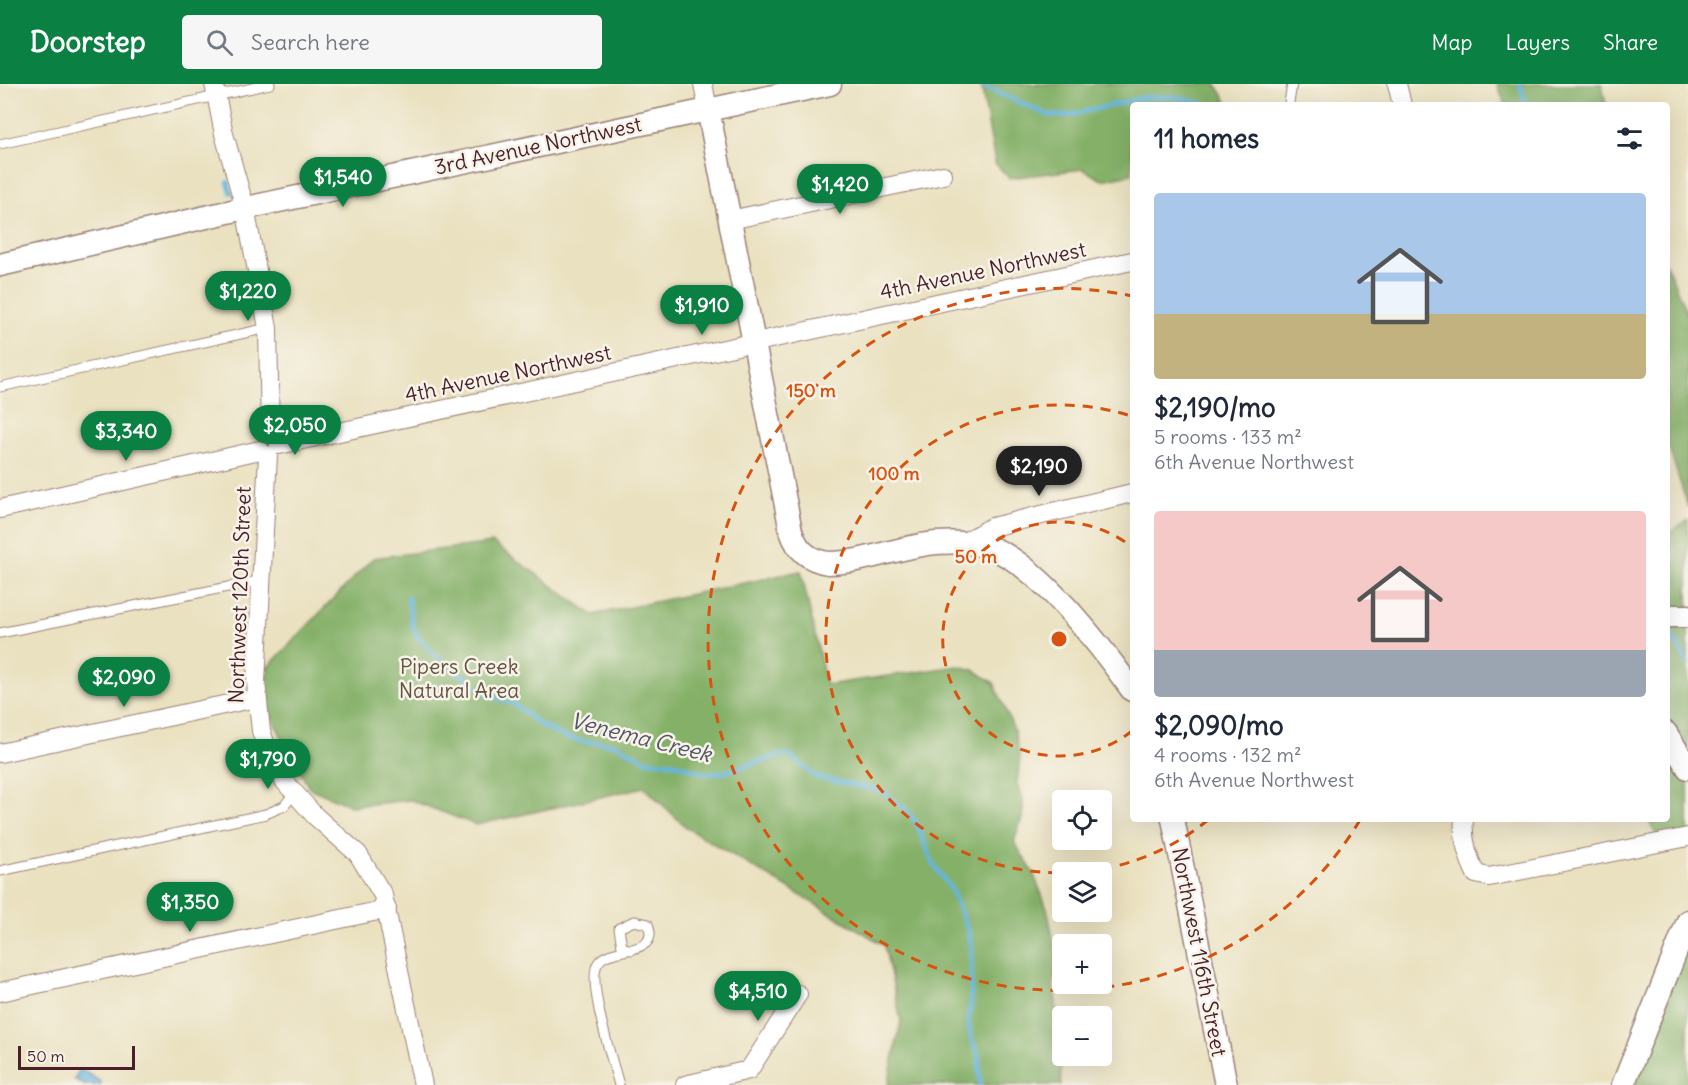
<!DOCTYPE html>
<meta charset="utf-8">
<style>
body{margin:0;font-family:Delius,sans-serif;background:#f6f6f7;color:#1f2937;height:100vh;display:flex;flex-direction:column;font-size:22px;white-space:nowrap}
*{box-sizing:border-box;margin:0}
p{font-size:20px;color:#747a83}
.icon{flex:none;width:33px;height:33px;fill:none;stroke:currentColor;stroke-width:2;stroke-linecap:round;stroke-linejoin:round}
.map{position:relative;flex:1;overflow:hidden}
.sheet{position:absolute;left:1130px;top:18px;width:540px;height:720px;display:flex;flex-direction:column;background:#fff;border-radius:6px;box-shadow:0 6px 24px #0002}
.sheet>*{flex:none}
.controls{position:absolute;left:1052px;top:706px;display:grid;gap:12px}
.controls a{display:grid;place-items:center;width:60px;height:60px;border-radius:6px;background:#fff;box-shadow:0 6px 24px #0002;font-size:30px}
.scale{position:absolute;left:18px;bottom:15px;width:117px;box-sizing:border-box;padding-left:6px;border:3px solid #4a1f2b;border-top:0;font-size:16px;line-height:21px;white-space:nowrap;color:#4a1f2b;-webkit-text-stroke:4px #f7f3e8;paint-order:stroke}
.price{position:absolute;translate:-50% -51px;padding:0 14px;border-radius:21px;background:#0b8043;color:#fff;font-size:20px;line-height:39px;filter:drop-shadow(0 2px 3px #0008)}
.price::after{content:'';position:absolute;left:50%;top:36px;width:18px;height:14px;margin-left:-9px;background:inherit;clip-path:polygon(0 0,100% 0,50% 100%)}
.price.current{background:#222;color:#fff}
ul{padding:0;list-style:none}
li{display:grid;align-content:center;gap:12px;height:318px;padding:0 24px}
li span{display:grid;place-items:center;height:186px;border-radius:6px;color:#555}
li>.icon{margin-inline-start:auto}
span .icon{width:108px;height:108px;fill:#fffc;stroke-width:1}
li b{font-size:26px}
h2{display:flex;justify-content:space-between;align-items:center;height:72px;padding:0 24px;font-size:26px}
header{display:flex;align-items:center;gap:36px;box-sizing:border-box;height:84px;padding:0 30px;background:#0b8043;color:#fff}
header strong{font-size:28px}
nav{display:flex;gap:33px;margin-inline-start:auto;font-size:21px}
.search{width:420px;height:54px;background:#f6f6f7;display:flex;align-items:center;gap:15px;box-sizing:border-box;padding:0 21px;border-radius:6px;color:#747a83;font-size:22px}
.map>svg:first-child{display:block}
</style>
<header>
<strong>Doorstep</strong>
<div class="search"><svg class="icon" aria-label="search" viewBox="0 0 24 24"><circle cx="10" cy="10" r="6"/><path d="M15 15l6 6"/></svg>Search here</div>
<nav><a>Map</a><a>Layers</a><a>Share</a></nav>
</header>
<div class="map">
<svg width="1688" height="1001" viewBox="0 0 1688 1001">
<rect width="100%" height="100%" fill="#f7f3e8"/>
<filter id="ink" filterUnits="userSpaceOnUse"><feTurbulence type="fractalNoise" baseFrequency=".0167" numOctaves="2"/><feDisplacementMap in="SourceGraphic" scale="12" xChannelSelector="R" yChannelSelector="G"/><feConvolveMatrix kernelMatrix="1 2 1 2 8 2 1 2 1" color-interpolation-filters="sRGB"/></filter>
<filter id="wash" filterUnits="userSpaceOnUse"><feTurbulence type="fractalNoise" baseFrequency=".008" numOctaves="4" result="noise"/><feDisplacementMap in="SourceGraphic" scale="24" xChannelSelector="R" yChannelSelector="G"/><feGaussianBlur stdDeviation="1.35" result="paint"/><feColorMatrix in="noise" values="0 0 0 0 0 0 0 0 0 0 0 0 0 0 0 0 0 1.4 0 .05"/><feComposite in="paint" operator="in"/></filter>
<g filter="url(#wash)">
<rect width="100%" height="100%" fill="#eae1c0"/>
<path fill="#84b067" stroke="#676849" stroke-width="1.5" d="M981 0H1216L1229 21H1132V90L1102 96 1083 85 1009 94 995 79Z
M1497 0H1602L1606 21H1506Z
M1666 179 1688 233V423L1667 358Z
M1688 436V753L1662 759 1647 735H1666L1667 450Z
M493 459 593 531 801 487 826 601 958 582 974 586 994 599 1014 646 1020 673 1017 700 1023 716V731L1014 758 1032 786 1047 824 1058 879 1053 899 1060 948 1061 1001H888L901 937 884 861 687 744 644 703 476 741 411 716 351 722 309 704 264 619V587L373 474Z
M1688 837V1001H1623Z"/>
<path fill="#63b5de" stroke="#566a84" stroke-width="1.5" d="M80 985 101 998 100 1001H84L74 995Z"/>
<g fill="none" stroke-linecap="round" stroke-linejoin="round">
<path stroke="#63b5de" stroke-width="4.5" d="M979 0 1048 31 1066 32 1146 13H1179L1205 21
M1520 0 1526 21
M228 98 231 109
M408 514 412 541 417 552 434 570 488 611 512 619 542 642 564 653 579 657 615 660 648 677 675 679 706 690 725 688 780 671 791 672 816 693 882 707 904 724 916 738 932 778 952 807 968 847 972 864 971 920 968 937 971 953 979 973 980 1001
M1672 551 1688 580"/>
</g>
</g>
<g filter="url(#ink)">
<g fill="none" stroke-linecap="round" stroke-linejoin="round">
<g stroke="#9a8076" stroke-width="11">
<path id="service" d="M1289 19 1292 0
M0 60 270 0
M0 303 268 244
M0 549 263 496
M0 787 266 730 284 722 294 710
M619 1001C613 978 586 897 598 879 609 860 661 874 648 840L634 837 619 844 622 863 632 866"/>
</g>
<g stroke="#9a8076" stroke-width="20">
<path id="minor" d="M214 0 224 50 245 124 268 244 270 351
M703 0 708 25
M1397 0 1402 21
M730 136 943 91
M279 361 1132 177
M268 371 256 598 261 647 270 673 285 698 315 732 358 770 383 811 423 1001
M0 425 260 366
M963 459 992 443 1132 409
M0 669 256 614
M1464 735C1462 755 1467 772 1476 790L1489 793 1688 753
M0 908 387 825
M685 1001 749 986 798 910"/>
</g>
<g stroke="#9a8076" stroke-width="25">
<path id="tertiary" d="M708 25 791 447C797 466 808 476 828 479 865 479 900 462 936 459 954 458 975 458 991 464 1039 481 1103 565 1132 606
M0 181 232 127 830 0
M1666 532H1688
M1666 649 1688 684
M1173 735 1226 1001
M1623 1001 1688 837"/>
</g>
<use href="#service" stroke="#fff" stroke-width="9"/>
<use href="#minor" stroke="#fff" stroke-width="18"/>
<use href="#tertiary" stroke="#fff" stroke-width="22"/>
</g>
</g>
<g fill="none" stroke="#d8530f" stroke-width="3" stroke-dasharray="10 8">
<path d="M1132 647A117 117 0 1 1 1132 463"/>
<path d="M1208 736A234 234 0 1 1 1131 332"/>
<path d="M1360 736A351 351 0 1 1 1132 212"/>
</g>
<g text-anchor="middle" stroke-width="5" stroke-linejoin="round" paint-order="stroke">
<g font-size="21" fill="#4a1f2b" stroke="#f7f3e8">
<text transform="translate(538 62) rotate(-12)" y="7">3rd Avenue Northwest</text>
<text transform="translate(983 187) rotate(-12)" y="7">4th Avenue Northwest</text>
<text transform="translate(508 290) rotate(-12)" y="7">4th Avenue Northwest</text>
<text transform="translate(240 511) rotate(-88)" y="7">Northwest 120th Street</text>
<text transform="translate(1199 868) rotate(79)" y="7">Northwest 116th Street</text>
</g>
<g font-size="21" fill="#655342" stroke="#f7f3e8">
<text x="459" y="590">Pipers Creek<tspan x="459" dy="24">Natural Area</tspan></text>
</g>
<g font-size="22" font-style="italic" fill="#53546a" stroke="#f7f3e8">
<text transform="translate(641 653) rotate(14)" y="8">Venema Creek</text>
</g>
</g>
<circle cx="1059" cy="555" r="9" fill="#d8530f" stroke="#f7f3e8" stroke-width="3"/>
<g font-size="18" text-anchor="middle" font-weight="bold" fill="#d8530f" stroke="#f7f3e8" stroke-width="5" stroke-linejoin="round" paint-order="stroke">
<text x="811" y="313">150 m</text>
<text x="894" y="396">100 m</text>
<text x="976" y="479">50 m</text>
</g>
</svg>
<div class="controls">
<a><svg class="icon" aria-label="locate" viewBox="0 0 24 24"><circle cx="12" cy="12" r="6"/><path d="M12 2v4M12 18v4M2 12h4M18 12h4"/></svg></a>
<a><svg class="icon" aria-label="layers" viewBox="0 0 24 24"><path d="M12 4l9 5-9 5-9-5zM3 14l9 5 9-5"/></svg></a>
<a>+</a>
<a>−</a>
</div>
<div class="scale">50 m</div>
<b class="price" style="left:343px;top:124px">$1,540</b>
<b class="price" style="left:840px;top:131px">$1,420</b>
<b class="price" style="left:248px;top:238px">$1,220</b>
<b class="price" style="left:702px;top:252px">$1,910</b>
<b class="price" style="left:295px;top:372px">$2,050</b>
<b class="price" style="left:126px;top:378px">$3,340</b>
<b class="price current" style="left:1039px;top:413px">$2,190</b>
<b class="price" style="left:124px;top:624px">$2,090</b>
<b class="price" style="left:268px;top:706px">$1,790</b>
<b class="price" style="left:190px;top:849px">$1,350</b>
<b class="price" style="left:758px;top:938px">$4,510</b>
<section class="sheet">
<h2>11 homes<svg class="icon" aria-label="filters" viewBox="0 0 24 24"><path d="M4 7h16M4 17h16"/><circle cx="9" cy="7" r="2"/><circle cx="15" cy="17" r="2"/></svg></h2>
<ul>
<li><span style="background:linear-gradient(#a9c7e8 65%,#c2b280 0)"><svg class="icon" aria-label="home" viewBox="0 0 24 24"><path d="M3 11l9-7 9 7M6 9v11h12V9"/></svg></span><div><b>$2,190/mo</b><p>5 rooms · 133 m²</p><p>6th Avenue Northwest</p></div></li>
<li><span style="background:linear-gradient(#f6c9c9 75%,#9aa5b1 0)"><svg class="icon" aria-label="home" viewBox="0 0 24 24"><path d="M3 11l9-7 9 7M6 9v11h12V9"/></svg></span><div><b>$2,090/mo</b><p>4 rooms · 132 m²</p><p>6th Avenue Northwest</p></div></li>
</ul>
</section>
</div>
